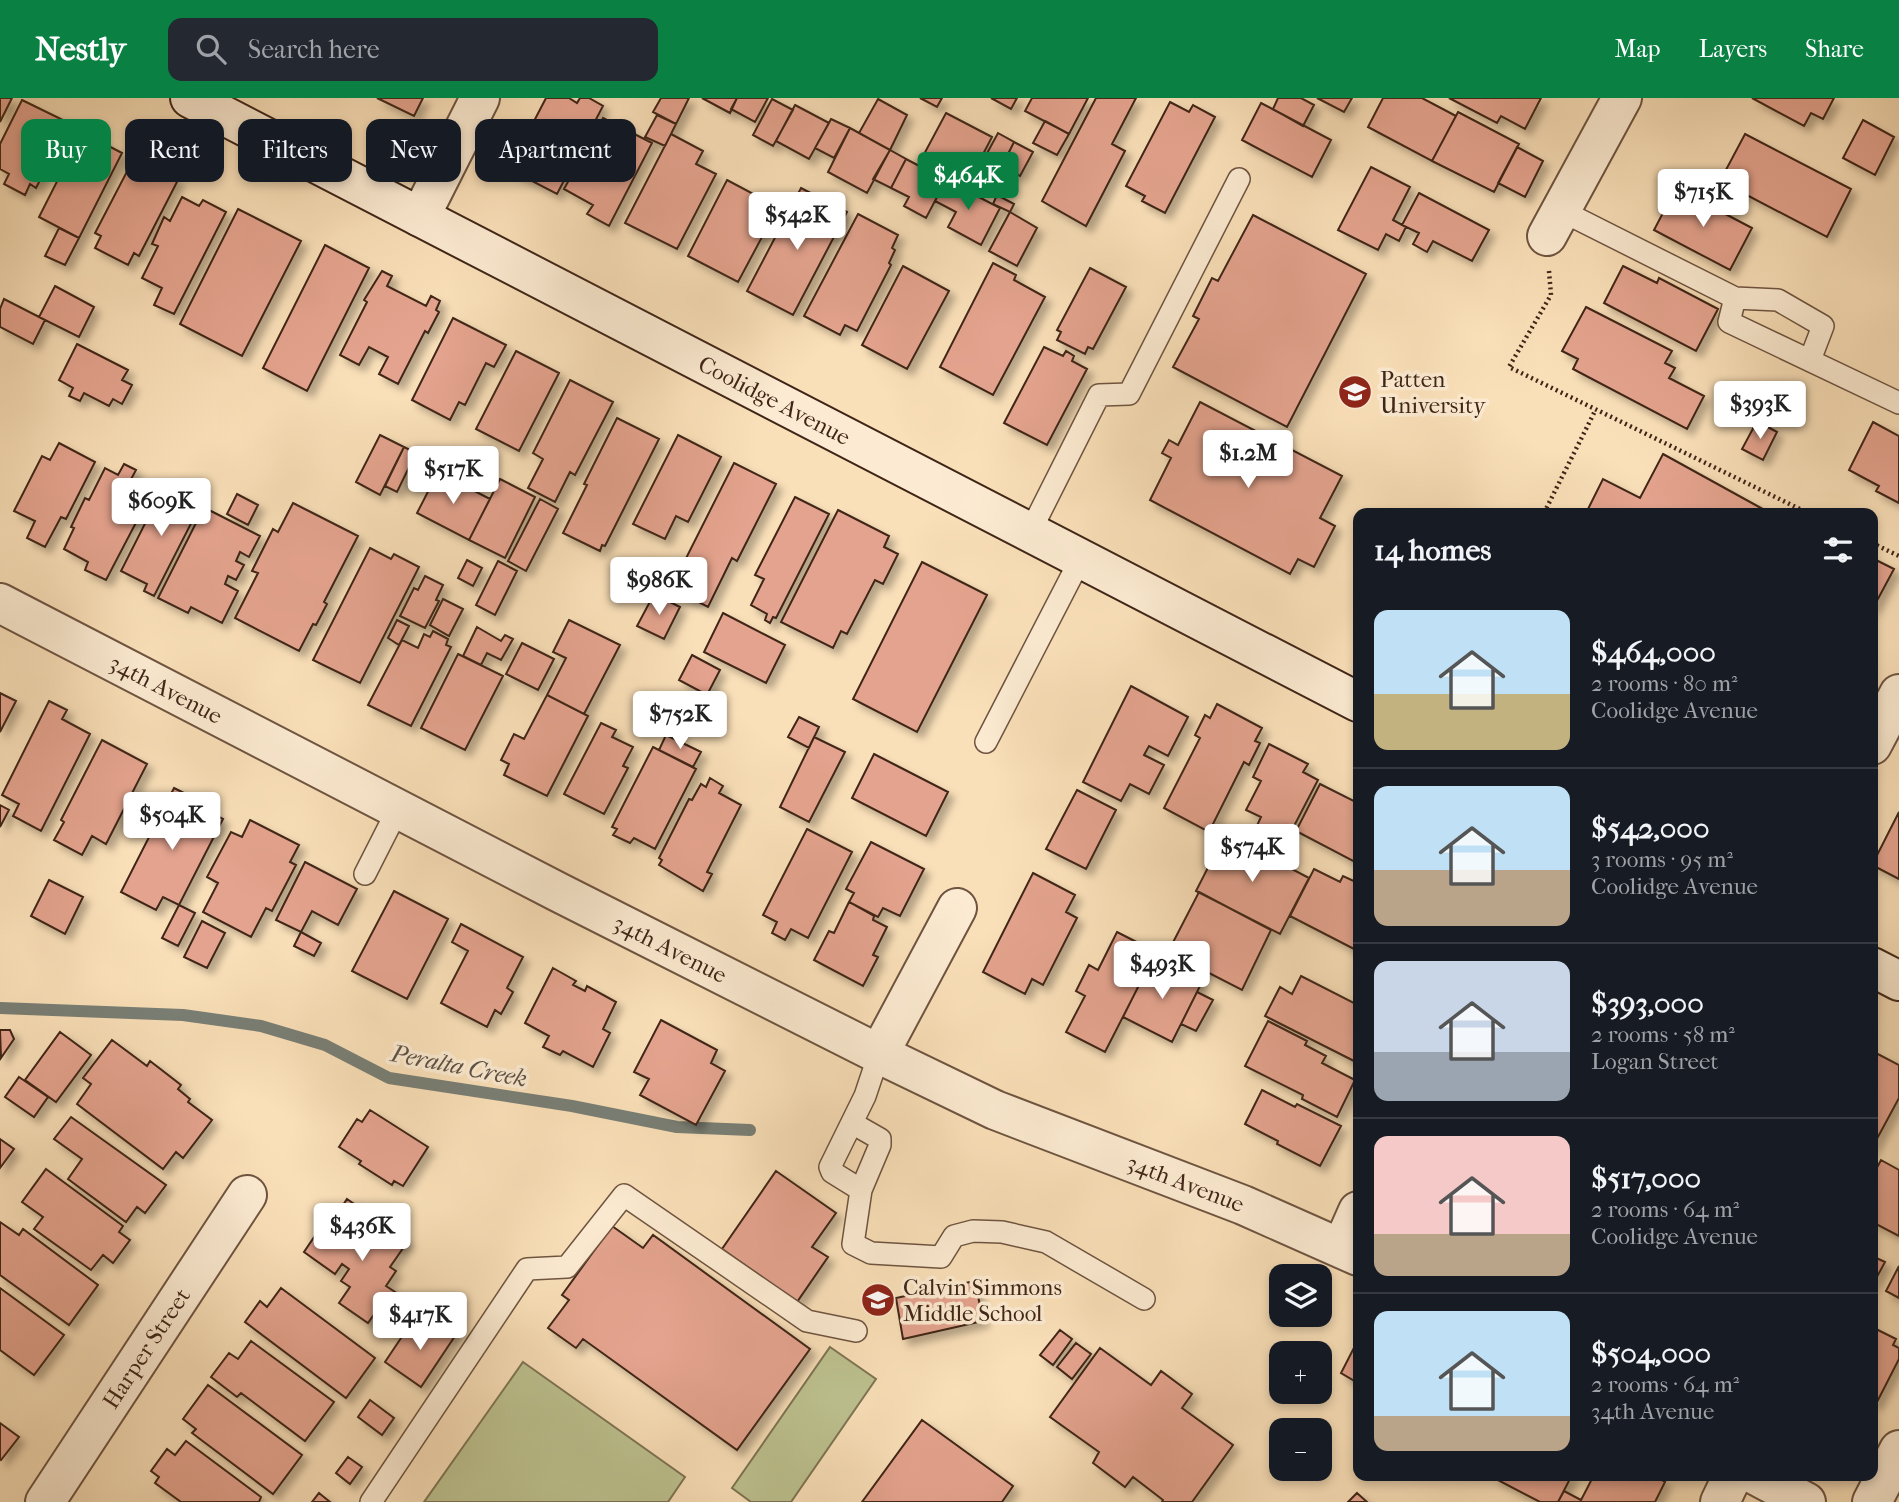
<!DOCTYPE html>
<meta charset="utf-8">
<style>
body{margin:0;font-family:"IM FELL French Canon",serif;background:#242831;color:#f1f3f6;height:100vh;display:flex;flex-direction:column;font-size:26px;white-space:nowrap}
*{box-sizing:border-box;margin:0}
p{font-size:23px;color:#9ea1a6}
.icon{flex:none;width:38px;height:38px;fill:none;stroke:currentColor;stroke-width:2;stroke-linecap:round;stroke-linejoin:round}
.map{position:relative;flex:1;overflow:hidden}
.sheet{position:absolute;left:1353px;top:410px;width:525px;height:973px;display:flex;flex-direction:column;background:#171b24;border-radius:14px;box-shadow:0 4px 10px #0003}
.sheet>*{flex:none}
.hud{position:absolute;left:21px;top:21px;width:665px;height:63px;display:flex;gap:14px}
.tools{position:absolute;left:1269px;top:1166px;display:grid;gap:14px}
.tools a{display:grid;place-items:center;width:63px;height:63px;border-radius:14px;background:#171b24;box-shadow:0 4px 10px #0003;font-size:35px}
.price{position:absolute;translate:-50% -60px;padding:0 16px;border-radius:7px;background:#fff;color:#222;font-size:23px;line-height:46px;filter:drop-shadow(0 2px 4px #0008)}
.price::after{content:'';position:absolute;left:50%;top:42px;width:21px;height:16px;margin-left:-10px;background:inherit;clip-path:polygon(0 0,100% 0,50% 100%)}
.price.active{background:#0b8043;color:#fff}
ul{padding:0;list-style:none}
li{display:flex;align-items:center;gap:21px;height:175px;padding:0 21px}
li+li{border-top:2px solid #363941}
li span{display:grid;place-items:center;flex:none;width:196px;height:140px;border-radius:14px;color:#555}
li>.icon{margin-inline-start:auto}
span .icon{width:84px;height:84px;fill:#fffc;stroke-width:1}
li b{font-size:30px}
h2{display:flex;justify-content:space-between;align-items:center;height:84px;padding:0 21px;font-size:30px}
.pill{padding:0 24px;border-radius:14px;background:#171b24;box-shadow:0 4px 10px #0003;font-size:24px;line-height:63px}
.pill.active{background:#0b8043;color:#fff}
header{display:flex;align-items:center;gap:42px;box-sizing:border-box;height:98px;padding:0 35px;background:#0b8043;color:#fff}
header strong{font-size:33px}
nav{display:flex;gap:38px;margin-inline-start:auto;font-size:24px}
.search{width:490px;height:63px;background:#242831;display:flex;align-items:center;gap:18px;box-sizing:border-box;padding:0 24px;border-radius:14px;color:#9ea1a6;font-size:26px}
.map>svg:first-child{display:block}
</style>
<header>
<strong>Nestly</strong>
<div class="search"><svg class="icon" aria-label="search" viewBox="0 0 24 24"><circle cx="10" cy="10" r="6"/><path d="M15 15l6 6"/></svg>Search here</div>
<nav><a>Map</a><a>Layers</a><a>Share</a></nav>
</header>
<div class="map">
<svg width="1899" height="1404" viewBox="0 0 1899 1404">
<defs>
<filter id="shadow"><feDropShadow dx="6" dy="6" stdDeviation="3.5" flood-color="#0004"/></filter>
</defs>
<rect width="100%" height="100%" fill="#fae0b9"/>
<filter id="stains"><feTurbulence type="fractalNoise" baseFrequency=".00286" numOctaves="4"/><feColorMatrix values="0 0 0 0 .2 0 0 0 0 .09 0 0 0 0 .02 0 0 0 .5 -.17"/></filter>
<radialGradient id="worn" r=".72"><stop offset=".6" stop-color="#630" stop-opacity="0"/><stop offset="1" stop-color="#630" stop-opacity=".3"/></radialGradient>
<path fill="#bdc290" stroke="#7e7454" stroke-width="2" d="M830 1249 876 1281 791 1404H751L732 1390Z
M523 1264 685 1379 668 1404H424Z"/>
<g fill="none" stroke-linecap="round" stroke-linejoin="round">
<path stroke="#797f76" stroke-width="12" d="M0 910 183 917 261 928 325 947 389 980 572 1008 677 1029 750 1032"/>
</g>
<path fill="#e4a38e" stroke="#3f2517" stroke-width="2" filter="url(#shadow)" d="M0 0H12L0 24Z
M377 0H423L414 18Z
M546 0H569L577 5 580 0H589L603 8 557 96 509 71Z
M661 0H689L676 26 653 14Z
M702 0H737L730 15Z
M737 0H768L755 24 731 11Z
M920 0H942L937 9Z
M991 0H1017L1011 11Z
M1032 0H1088L1069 36 1025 13Z
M1096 0H1136L1112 46 1125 53 1086 128 1042 103Z
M1278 0H1301L1314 7 1303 28 1273 11Z
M1317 0H1352L1344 14Z
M1383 0H1422L1456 18 1432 63 1368 29Z
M1449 0H1541L1525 31 1501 18 1497 25Z
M1752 0H1834L1823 21 1811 15 1804 28Z
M772 1 793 12 773 48 753 37Z
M878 1 907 17 890 52 859 35Z
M22 2 69 25 36 90 30 86 25 97 4 86 9 76 0 71V46Z
M1170 4 1189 14 1193 7 1215 19 1165 115 1142 103 1145 98 1126 88Z
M1261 5 1331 42 1312 79 1242 42Z
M795 7 829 25 809 61 776 43Z
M1458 14 1519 46 1494 94 1432 63Z
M946 15 992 39 969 83 960 78 958 83 943 75 946 70 923 58Z
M657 17 676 26 665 48 645 39Z
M603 20 652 45 609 128 587 116 593 107 564 91Z
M831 21 850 30 834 60 815 50Z
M1863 22 1894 39 1875 77 1843 60Z
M1045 23 1069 36 1057 57 1033 45Z
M850 30 890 52 867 95 828 74Z
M82 34 122 55 79 140 39 119Z
M998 35 1014 44 1002 68 985 59Z
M671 36 703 53 696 66 716 76 677 151 625 125Z
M1745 36 1851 91 1827 139 1720 83Z
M1014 44 1033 54 1020 78 1002 68Z
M1517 49 1543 63 1525 99 1498 85Z
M890 52 906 61 891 90 873 81Z
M134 60 178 82 139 158 134 155 128 167 95 150 101 138 95 135Z
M906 61 946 82 926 120 904 108 909 99 891 90Z
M1371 69 1410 89 1393 122 1406 129 1399 143 1386 136 1378 152 1338 132Z
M727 82 778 109 738 184 688 158Z
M946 82 1000 110 981 147 948 129 956 114 935 103Z
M801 90 847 114 793 217 747 193Z
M1676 90 1752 130 1730 172 1654 132Z
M1419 95 1489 132 1472 163 1433 143 1427 154 1413 146 1419 135 1402 127Z
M997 97 1014 106 1010 114 993 106Z
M182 99 199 108 203 102 226 114 174 216 154 207 162 190 142 180 158 148 152 146 164 119 170 123Z
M238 111 301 143 242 258 180 226Z
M1010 114 1037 130 1017 168 989 153Z
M858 116 898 137 892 150 895 152 889 165 891 167 857 233 845 227 840 237 804 218Z
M1253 117 1366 176 1287 329 1173 269 1199 221 1193 218 1212 180 1218 183Z
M59 130 79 140 65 167 45 158Z
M325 147 369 170 307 293 263 270Z
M993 165 1016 177 1014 182 1045 199 993 297 940 269Z
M903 168 949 193 907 271 862 247Z
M1623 168 1657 185 1659 180 1718 211 1696 253 1604 205Z
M1090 170 1126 189 1093 251 1088 249 1085 256 1057 242 1061 234 1057 232Z
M382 173 392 178 387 188 426 208 431 198 440 203 436 212 439 214 428 235 425 233 398 286 379 276 388 259 369 249 359 267 340 257 367 204 364 202Z
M55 188 94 209 79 239 39 219Z
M4 201 45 222 33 246 0 229V211Z
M1586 209 1672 253 1665 265 1675 270 1669 280 1704 298 1687 331 1573 271 1578 261 1562 253Z
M453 220 506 247 494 269 486 265 465 307 459 304 450 322 412 302Z
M77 246 128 272 122 282 132 287 122 306 113 301 109 308 84 295 80 303 69 298 73 290 59 282Z
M1044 249 1063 258 1066 253 1074 258 1072 263 1087 271 1047 347 1004 325Z
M516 253 559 275 519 353 476 331Z
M570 282 613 304 575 377 570 374 555 404 528 390 543 361 533 355Z
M1200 304 1342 378 1320 420 1335 428 1314 469 1298 461 1290 476 1150 402 1171 360 1162 355 1169 342 1178 347Z
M617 320 659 341 605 448 602 447 600 453 563 435 587 387 584 386Z
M1757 323 1777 334 1763 362 1742 351Z
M1873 324 1899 338V405L1876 393 1879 388 1849 372Z
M380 337 404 349 380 397 356 384Z
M678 337 721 359 688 424 676 418 665 441 633 426Z
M59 345 95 364 66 421 61 419 45 449 27 440 35 423 14 413 42 358 50 362Z
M404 349 416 355 397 394 385 388Z
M1663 356 1770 415H1586L1603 381 1640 400Z
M734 365 776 386 737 463 732 460 708 509 671 490Z
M124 366 136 372 130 383 152 394 106 482 85 472 88 464 64 451 74 430 71 429 85 400 89 402 105 370 118 377Z
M438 374 490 401 469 442 417 415Z
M500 381 535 399 505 460 469 442Z
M165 386 202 404 154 498 144 493 147 486 121 473Z
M237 396 258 407 248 427 227 416Z
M795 399 829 416 776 520 773 519 770 525 765 522 767 516 751 507 764 481 755 477Z
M540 401 558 411 526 473 508 463Z
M293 405 358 438 324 504 327 506 316 527 313 526 299 553 235 520 258 475 252 473 273 431 278 434Z
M207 411 260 438 249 459 240 454 236 463 244 467 236 482 228 478 225 486 238 493 222 525 191 509 188 515 158 500 197 423 200 424Z
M838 412 889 438 884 449 898 456 883 486 875 482 847 536 841 533 833 550 781 524Z
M370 450 391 461 394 456 419 469 360 585 313 562Z
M1872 460 1894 471 1872 512Z
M467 462 482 470 473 488 458 480Z
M498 463 517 473 495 517 476 507Z
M922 464 987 497 917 634 853 601Z
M425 478 443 487 436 502 439 503 425 530 400 518 414 490 418 492Z
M654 496 680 509 664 541 637 528Z
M443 501 463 511 449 538 430 527Z
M723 515 785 547 766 585 704 554Z
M397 522 409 528 399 547 388 540Z
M569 522 620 547 584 616 547 597 566 560 553 554Z
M477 529 501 543 505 537 513 541 501 562 487 555 481 567 463 558Z
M433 533 448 541 446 547 451 549 411 628 368 607 402 542 418 550 424 536 430 539Z
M522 545 554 561 538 592 506 576Z
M458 556 503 578 465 652 421 630Z
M692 557 720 572 707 597 679 582Z
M1131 588 1188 619 1168 658 1149 648 1144 657 1164 667 1149 696 1130 686 1121 703 1083 684Z
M0 595 16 603 0 634Z
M547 597 588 618 547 698 504 677 509 666 501 662 514 636 524 641Z
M49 603 67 612 62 621 90 636 41 733 13 718 19 706 2 697Z
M1217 606 1262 630 1255 643 1260 645 1249 667 1244 664 1209 734 1164 710 1200 640 1195 637 1205 617 1210 620Z
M799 619 819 629 809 650 788 639Z
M601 625 616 632 612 639 633 649 623 668 628 670 604 716 564 696Z
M666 637 701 654 693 669 659 652Z
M814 639 845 654 809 724 780 709Z
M102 642 147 666 106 746 92 738 82 757 54 742 64 724 61 722Z
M1269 646 1308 666 1303 674 1318 682 1293 730 1287 727 1278 744 1255 732 1261 719 1246 712 1261 683 1253 679Z
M653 649 696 671 655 751 634 740 630 745 613 737 617 731 612 729Z
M874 656 948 694 926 738 852 700Z
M710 680 723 688 719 695 741 707 707 774 712 776 703 793 659 767 662 762 659 760 689 701 692 702 701 686 706 689Z
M1320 686 1358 705V758L1355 764 1296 733Z
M174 690 198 702 196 707 223 721 179 807 163 799 156 812 121 794Z
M1077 692 1116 712 1086 771 1046 751Z
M0 707 9 712 0 729Z
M1899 714V781L1872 767Z
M250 722 299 747 290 764 296 767 272 813 266 810 251 839 203 814 218 785 207 779 231 734 242 739Z
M807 731 852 754 808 840 791 831 785 842 772 835 777 824 763 817Z
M1225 736 1309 780 1280 836 1196 793Z
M871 744 924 771 900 818 883 810 878 819 849 804 854 795 846 791Z
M305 764 357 791 338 827 312 813 301 834 276 822Z
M1314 771 1340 784 1343 778 1358 785V853L1290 818Z
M1033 775 1075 797 1066 814 1077 820 1043 887 1032 881 1025 896 983 874Z
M49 782 83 799 65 836 31 818Z
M394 793 448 821 407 901 352 873Z
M1199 794 1271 832 1242 892 1168 854Z
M849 804 874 818 873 822 887 829 873 857 878 859 863 888 814 862 829 833 834 835Z
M179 807 195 815 178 848 162 840Z
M202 823 225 835 207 870 184 859Z
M461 826 523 859 507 890 513 894 501 916 495 912 487 929 441 905 468 853 452 844Z
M301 834 321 845 314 858 294 848Z
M1117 834 1156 854 1105 954 1066 934 1085 898 1076 893 1089 867 1098 872Z
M1152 861 1201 886 1172 944 1123 919Z
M553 870 576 883 573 887 585 893 587 888 616 904 603 931 610 935 593 969 563 953 560 957 543 949 549 938 525 925Z
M1301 878 1358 907V965L1265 918 1280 889 1292 896Z
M1197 894 1213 902 1196 933 1181 926Z
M661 922 717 952 711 965 725 973 696 1027 640 997 649 981 634 974Z
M1268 923 1307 943 1305 947 1326 958 1322 965 1355 982 1337 1019 1302 1001 1303 997 1245 968Z
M0 932H10L14 941 1 960Z
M60 934 91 957 56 1004 25 982Z
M112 942 147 968 150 963 181 987 178 991 190 1001 188 1004 212 1022 183 1060 176 1054 163 1071 77 1006 91 986 83 980Z
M1872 953 1899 967V1000L1872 1050Z
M19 979 48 999 34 1019 5 999Z
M1262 992 1295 1009 1297 1006 1341 1028 1320 1068 1277 1046 1278 1043 1245 1026Z
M370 1012 428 1049 403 1088 394 1083 392 1087 359 1066 361 1063 339 1049 357 1021 362 1024Z
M71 1019 166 1087 145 1115 137 1109 126 1124 68 1081 82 1061 54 1041Z
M0 1041 14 1051 0 1070Z
M1881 1062 1899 1072V1138L1872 1124V1079Z
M46 1071 123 1128 119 1134 130 1142 113 1165 103 1157 91 1172 34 1131 43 1119 22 1104Z
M776 1073 836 1115 812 1149 828 1159 797 1204 722 1151Z
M347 1101 408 1143 390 1169 396 1173 386 1188 412 1205 393 1232 373 1218 368 1225 339 1205 350 1189 341 1183 349 1171 342 1166 335 1176 304 1154 329 1117 334 1121Z
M0 1124 19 1137 23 1131 98 1187 69 1227 0 1177Z
M612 1128 643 1150 653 1137 810 1251 737 1352 583 1241 576 1250 548 1230 569 1202 562 1197Z
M1872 1158 1885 1164 1872 1188Z
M1899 1168V1200L1886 1193Z
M975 1183 983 1223 903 1241 896 1200Z
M0 1190 64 1237 34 1277 0 1252Z
M281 1190 375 1260 346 1300 245 1224 260 1203 267 1209Z
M430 1221 455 1238 421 1289 385 1264 405 1234 416 1241Z
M1872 1229 1896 1241 1893 1247 1899 1250V1261L1876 1306 1872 1304Z
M1060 1232 1072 1241 1053 1267 1040 1257Z
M1358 1242V1285L1341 1275Z
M251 1243 334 1304 305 1343 241 1295 237 1299 211 1279 229 1255 238 1261Z
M1076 1245 1091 1256 1072 1281 1057 1269Z
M1100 1250 1151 1287 1161 1273 1192 1296 1182 1310 1233 1347 1192 1404H1162L1163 1402 1133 1379 1125 1389 1093 1365 1099 1354 1050 1319Z
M208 1287 302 1357 273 1396 192 1335 196 1331 183 1321Z
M370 1302 394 1320 382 1337 358 1319Z
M922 1322 1013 1388 1002 1404H862Z
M0 1325 19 1339 1 1362 0 1361Z
M186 1343 261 1399 259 1404H181L155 1385 159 1379 151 1373 167 1351 175 1357Z
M348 1359 362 1369 350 1386 336 1375Z
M1495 1377H1572L1558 1404H1540L1494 1380Z
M1594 1377H1653L1665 1384 1655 1404H1580Z
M1564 1393 1581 1402 1580 1404H1558Z
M319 1395 330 1404H312Z
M1357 1395 1367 1404H1348Z"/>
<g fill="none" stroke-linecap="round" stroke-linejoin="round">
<g stroke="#6e5440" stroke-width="24">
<path id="lane" d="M1560 112 1735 200 1729 224 1899 305
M1735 200 1778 202 1823 228 1810 262
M1030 434 1099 297 1129 296 1239 81
M986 644 1081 460
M365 776 398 711
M852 1025 880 1041V1047L861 1092 853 1146 871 1155 941 1159 954 1138 973 1133 1002 1134 1046 1144 1144 1201
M861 1092 832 1074 830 1069 865 998 879 956
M371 1404 527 1171 567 1169 624 1097 807 1223 856 1233"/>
</g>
<g stroke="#6e5440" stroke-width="42">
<g id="street">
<path d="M420 119 480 0"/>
<path d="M1547 138 1622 0"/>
<path id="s1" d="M0 505 560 795 879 956 995 1012 1243 1107 1358 1158"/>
<path d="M1872 647 1899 596"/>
<path d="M879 956 957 810"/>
<path d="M1342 1149 1358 1113"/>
<path d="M1755 1377 1806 1404"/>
<path id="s2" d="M45 1404 247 1097"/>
<path d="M1720 1404 1733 1377"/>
<path d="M1872 1404 1899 1352"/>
</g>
</g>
<g stroke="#3f2517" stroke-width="42">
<g id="secondary">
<path id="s3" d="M190 0 1358 604"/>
<path d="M1872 869 1899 883"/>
</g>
</g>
<path stroke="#3f2517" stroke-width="4.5" stroke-dasharray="2 3.5" stroke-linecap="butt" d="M1549 173 1551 197 1509 269 1808 415
M1544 415 1595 313
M1872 445 1899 458"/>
<use href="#lane" stroke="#fcebd2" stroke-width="21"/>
<use href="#street" stroke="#fcebd2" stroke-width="38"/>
<use href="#secondary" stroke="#fcebd2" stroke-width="38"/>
</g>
<defs>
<g id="university-disc" transform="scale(1.75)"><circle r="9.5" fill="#8f2418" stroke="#fcebd2"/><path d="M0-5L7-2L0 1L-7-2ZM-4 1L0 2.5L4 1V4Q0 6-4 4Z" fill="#fff"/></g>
<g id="school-disc" transform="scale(1.75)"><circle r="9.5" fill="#8f2418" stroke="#fcebd2"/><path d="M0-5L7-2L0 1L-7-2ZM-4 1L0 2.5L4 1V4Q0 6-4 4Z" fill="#fff"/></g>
</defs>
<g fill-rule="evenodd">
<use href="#university-disc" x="1355" y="294"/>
<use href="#school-disc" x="878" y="1202"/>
</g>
<g text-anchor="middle" stroke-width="7" stroke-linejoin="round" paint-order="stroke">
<g font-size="23" fill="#3f2517" stroke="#fcebd2" text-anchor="start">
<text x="1380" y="289">Patten<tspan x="1380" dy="26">University</tspan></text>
<text x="903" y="1197">Calvin Simmons<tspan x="903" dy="26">Middle School</tspan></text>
</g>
<g font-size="23" fill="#3f2517" stroke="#fcebd2">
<text dy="8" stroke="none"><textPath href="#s3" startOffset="658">Coolidge Avenue</textPath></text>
<text dy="8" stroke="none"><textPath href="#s1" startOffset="187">34th Avenue</textPath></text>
<text dy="8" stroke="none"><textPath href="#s1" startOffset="754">34th Avenue</textPath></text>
<text dy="8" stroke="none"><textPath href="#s1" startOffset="1321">34th Avenue</textPath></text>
<text dy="8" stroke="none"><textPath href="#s2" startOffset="184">Harper Street</textPath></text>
</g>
<g font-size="24" font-style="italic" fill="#5c5247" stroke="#fcebd2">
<text transform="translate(459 968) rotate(11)" y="8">Peralta Creek</text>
</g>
</g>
<rect width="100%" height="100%" filter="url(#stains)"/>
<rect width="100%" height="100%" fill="url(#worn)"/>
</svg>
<div class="tools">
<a><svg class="icon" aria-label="layers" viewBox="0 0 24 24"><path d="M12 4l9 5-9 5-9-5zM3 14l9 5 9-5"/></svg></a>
<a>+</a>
<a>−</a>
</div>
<b class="price active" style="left:968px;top:114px">$464K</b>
<b class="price" style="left:1703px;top:131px">$715K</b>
<b class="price" style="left:797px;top:154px">$542K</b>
<b class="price" style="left:1760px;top:343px">$393K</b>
<b class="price" style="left:1248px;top:392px">$1.2M</b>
<b class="price" style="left:453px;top:408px">$517K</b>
<b class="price" style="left:161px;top:440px">$609K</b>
<b class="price" style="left:659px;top:519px">$986K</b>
<b class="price" style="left:680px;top:653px">$752K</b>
<b class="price" style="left:172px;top:754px">$504K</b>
<b class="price" style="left:1252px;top:786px">$574K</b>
<b class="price" style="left:1162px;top:903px">$493K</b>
<b class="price" style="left:362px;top:1165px">$436K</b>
<b class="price" style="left:420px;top:1254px">$417K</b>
<div class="hud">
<a class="pill active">Buy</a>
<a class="pill">Rent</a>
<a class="pill">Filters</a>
<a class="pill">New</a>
<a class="pill">Apartment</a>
</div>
<section class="sheet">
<h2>14 homes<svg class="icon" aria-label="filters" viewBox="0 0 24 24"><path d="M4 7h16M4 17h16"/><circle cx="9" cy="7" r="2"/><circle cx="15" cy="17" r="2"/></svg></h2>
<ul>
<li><span style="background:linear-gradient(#bfe0f5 60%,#c2b280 0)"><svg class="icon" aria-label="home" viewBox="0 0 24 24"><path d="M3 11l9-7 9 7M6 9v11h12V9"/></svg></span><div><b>$464,000</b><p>2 rooms · 80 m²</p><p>Coolidge Avenue</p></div></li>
<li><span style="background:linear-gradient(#bfe0f5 60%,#b9a48a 0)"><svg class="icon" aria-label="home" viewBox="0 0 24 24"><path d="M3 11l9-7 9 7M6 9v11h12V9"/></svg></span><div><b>$542,000</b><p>3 rooms · 95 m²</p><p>Coolidge Avenue</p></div></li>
<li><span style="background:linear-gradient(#c9d6e8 65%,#9aa5b1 0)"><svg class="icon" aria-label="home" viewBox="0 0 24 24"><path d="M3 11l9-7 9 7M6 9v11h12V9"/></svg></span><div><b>$393,000</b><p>2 rooms · 58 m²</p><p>Logan Street</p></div></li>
<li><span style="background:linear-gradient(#f6c9c9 70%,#b9a48a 0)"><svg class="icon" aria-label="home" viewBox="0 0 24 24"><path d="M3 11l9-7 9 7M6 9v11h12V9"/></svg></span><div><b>$517,000</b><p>2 rooms · 64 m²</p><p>Coolidge Avenue</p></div></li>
<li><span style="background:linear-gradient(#bfe0f5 75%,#b9a48a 0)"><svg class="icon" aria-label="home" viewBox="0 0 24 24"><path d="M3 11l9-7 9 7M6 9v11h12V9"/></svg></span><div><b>$504,000</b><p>2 rooms · 64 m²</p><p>34th Avenue</p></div></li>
</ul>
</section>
</div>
